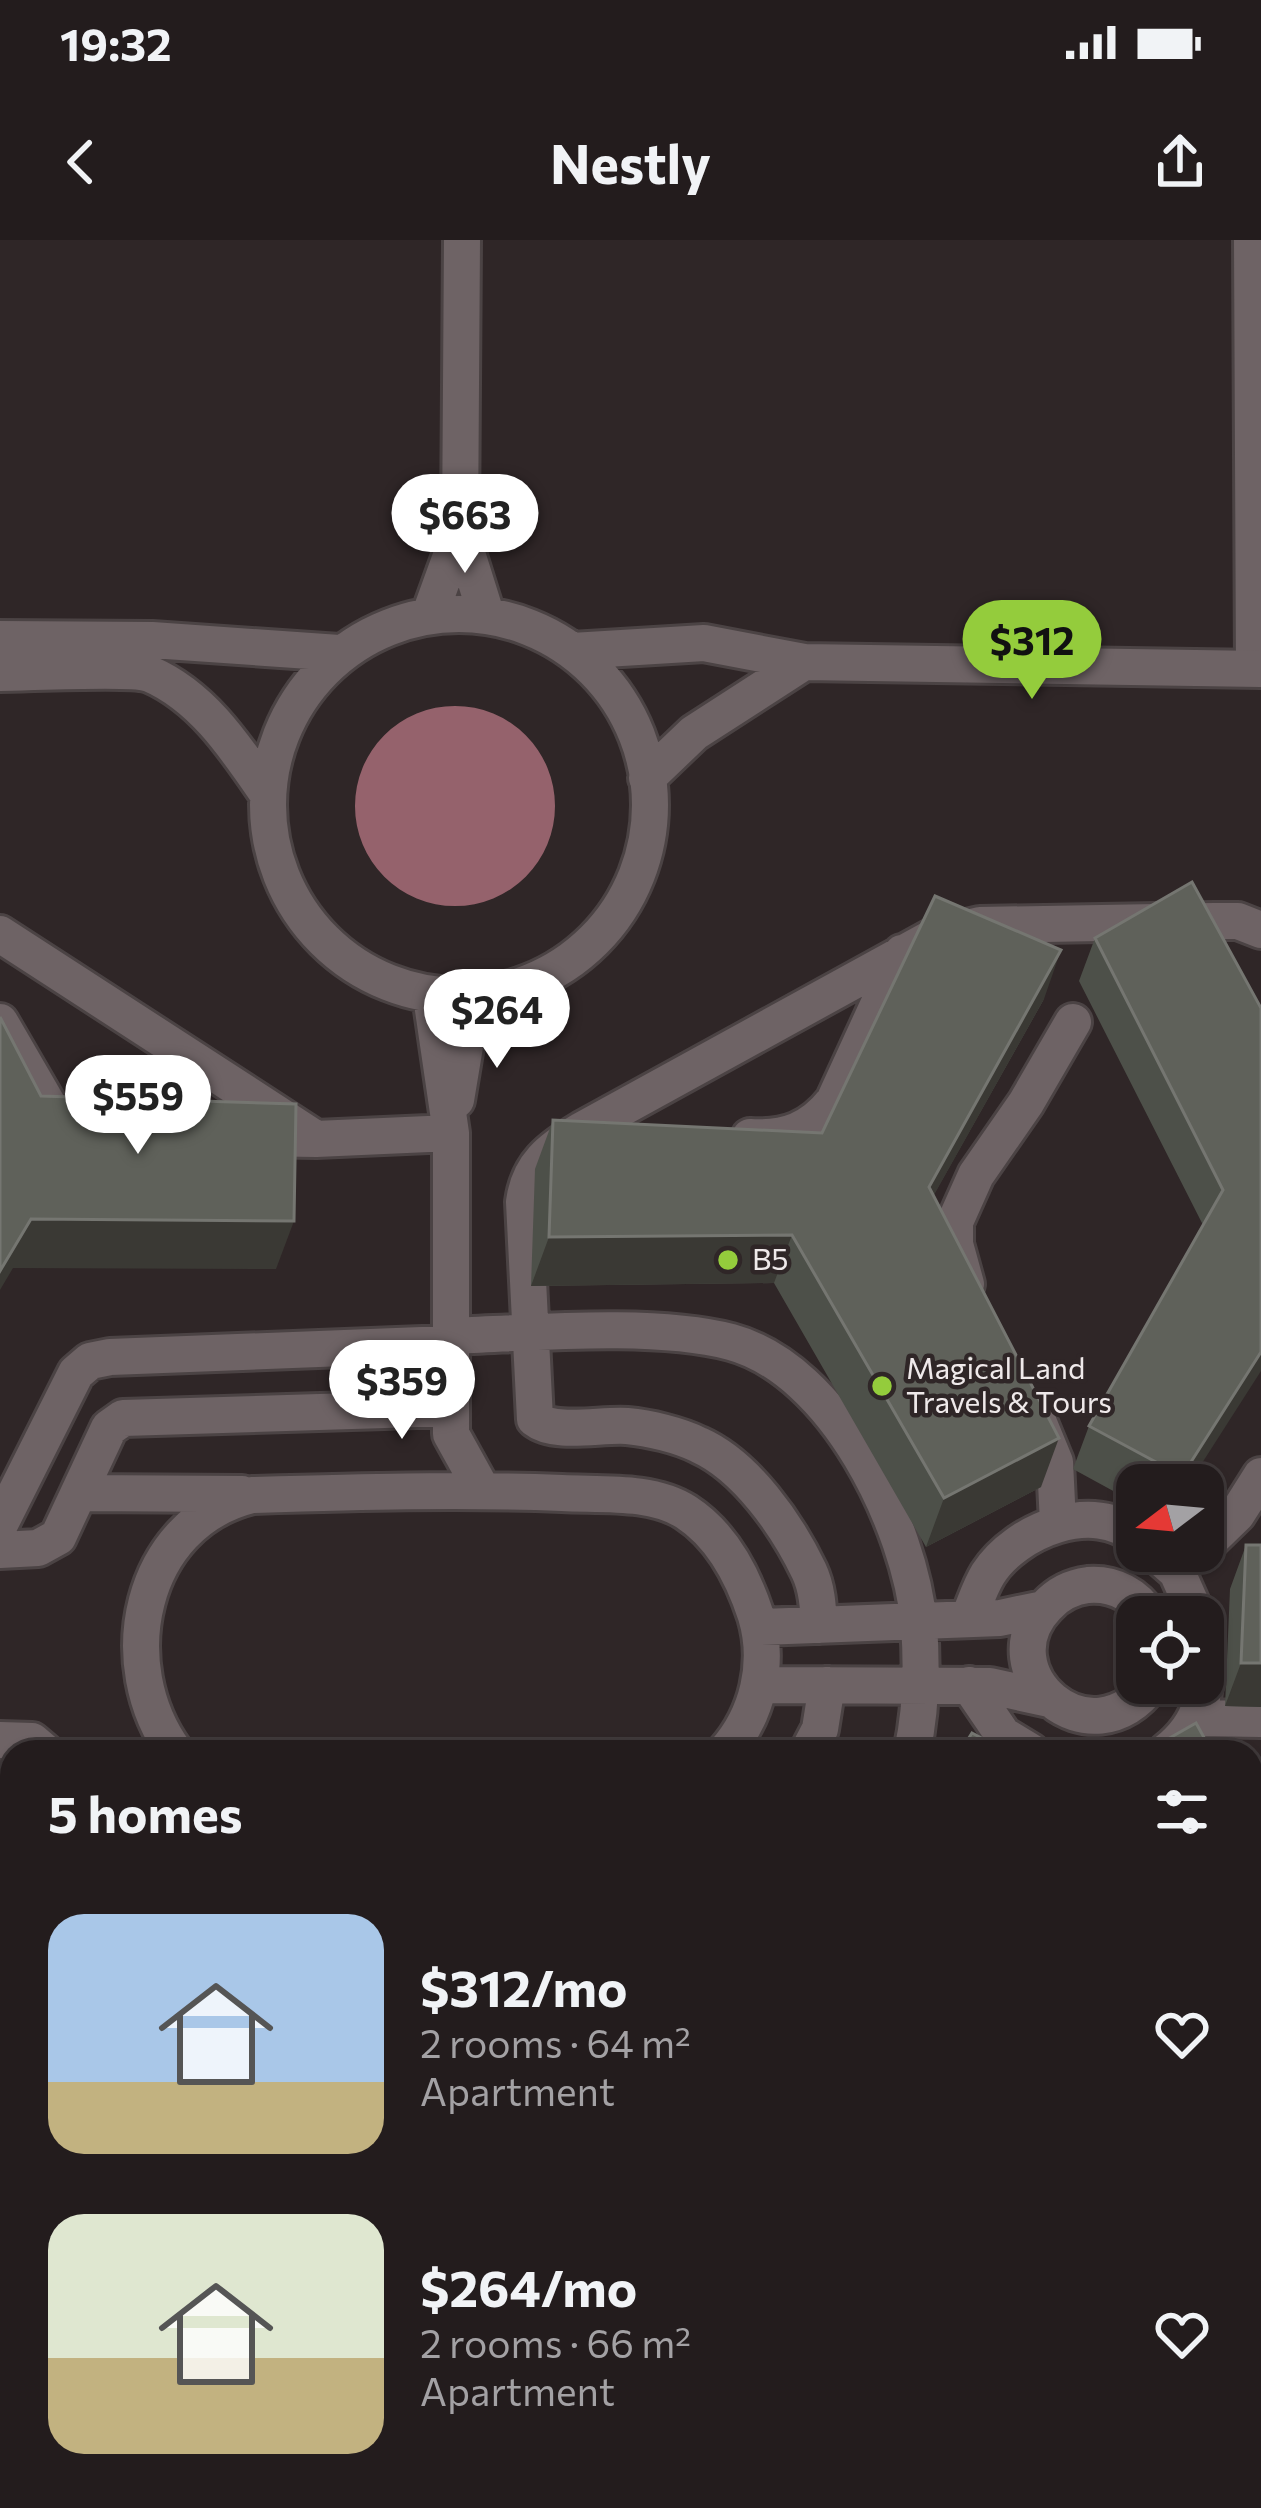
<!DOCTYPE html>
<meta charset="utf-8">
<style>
body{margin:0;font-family:Commissioner,sans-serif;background:#2b2526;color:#f1f3f6;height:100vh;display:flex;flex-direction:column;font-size:45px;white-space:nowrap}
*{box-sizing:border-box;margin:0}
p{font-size:39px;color:#a3a1a4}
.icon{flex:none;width:66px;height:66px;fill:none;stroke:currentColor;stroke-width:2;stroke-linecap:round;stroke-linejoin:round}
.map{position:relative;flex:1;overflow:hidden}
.side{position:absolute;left:0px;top:1500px;width:1263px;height:768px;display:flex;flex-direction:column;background:#231c1d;border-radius:36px 36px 0 0;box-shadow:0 3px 9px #0004,0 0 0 3px #403a3b}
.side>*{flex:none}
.needle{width:78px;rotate:254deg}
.controls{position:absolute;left:1116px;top:1224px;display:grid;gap:24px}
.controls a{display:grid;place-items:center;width:108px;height:108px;border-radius:24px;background:#231c1d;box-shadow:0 3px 9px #0004,0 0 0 3px #403a3b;font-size:60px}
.price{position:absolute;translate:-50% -102px;padding:0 27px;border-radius:42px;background:#fff;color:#222;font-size:39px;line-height:78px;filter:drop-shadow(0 3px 6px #0008)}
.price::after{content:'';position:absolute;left:50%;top:72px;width:36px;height:27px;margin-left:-18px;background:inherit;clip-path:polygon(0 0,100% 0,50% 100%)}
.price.selected{background:#94cc3c;color:#111}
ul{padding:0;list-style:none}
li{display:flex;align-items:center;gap:36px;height:300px;padding:0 48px}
li span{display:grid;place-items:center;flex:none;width:336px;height:240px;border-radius:36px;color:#555}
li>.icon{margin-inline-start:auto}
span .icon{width:144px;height:144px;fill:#fffc;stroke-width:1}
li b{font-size:51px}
h2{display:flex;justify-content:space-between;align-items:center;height:144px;padding:0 48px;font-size:51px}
.status{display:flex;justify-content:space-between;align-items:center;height:84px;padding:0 60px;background:#231c1d;direction:ltr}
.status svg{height:33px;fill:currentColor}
header{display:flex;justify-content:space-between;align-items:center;height:156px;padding:0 48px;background:#231c1d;font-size:54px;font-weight:700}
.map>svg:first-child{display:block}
</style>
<div class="status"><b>19:32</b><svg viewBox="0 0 49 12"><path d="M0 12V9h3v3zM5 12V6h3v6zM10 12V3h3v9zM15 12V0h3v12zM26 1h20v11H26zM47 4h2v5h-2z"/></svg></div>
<header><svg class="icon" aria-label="back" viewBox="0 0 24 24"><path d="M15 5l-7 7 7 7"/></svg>Nestly<svg class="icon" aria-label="share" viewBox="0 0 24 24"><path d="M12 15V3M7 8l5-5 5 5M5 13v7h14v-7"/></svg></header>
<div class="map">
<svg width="1261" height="2268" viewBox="0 0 1261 2268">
<rect width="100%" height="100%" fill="#2f2627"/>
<path fill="#673a44" d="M1261 2199V2268H427L447 2256H1251V2205Z"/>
<path fill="#95626c" d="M355 566a100 100 0 1 1 200 0a100 100 0 1 1-200 0Z"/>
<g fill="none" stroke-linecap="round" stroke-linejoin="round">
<g stroke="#4b4344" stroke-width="42">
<path id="minor" d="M462 0 460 291 486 374
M1252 0 1254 429
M268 565a191 191 0 1 1 382 0a191 191 0 1 1-382 0Z
M430 374 460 291
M0 399 152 400 339 413
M572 411 704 403 804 422 694 493 647 538
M804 422 1261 429
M0 433C28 433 131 427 150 434 203 457 236 508 267 553
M0 694 316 899 246 898
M431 756 451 893V1194L482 1250
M0 782 65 894
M456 860 473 758
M750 897C786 899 811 890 834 861L902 713
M316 899 451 893
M966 1044 955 1004V982L976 935 1026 863 1073 782
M449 1096C530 1093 654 1082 731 1102 835 1130 910 1285 919 1385 922 1426 921 1472 912 1512
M1034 1171 1055 1222 1058 1283
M80 1253 242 1254
M0 1284 76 1133 90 1121 110 1117 448 1104
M1203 1307 1237 1274 1261 1236
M0 1310 38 1308 58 1297 109 1188 123 1178 450 1168
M1153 1311 1177 1332 1197 1377
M969 1377C975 1363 980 1347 988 1334 1016 1290 1094 1259 1137 1297
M1150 1377C1136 1355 1114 1343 1088 1345 1072 1347 1058 1354 1047 1366 984 1431 1090 1527 1152 1443
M819 1385C818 1366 817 1348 809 1331 787 1285 746 1226 699 1205 679 1195 649 1188 627 1186 601 1184 555 1195 535 1179L524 962C529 925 550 909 582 890L937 695 980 685 1214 681H1238L1261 690
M759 1387 1000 1378 1043 1369
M761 1445 990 1446 1049 1459
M969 1445 1003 1495 1031 1512
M1198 1478 1261 1479
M0 1500 32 1501 45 1512
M175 1512C111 1425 138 1283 252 1255 355 1252 458 1249 562 1253 601 1255 652 1250 686 1272 723 1296 743 1336 756 1376 770 1423 758 1475 725 1512
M808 1512 820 1489 827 1445
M1166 1512C1207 1480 1206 1449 1203 1399
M0 1551 12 1575
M0 2049 12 2026
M0 2103 12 2096
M1253 2131 1261 2116
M0 2188 12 2185"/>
</g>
<use href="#minor" stroke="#6e6365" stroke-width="36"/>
</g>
<path fill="#4d5049" d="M1095 698 1261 768 1188 1245H1137V1264L1073 1229 1089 1186 1203 985 1079 741Z
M1044 759 933 956 1041 1247 926 1307 774 1043 531 1046 535 929 553 880 822 893Z
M1246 1305 1261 1467 1225 1466 1230 1349Z"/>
<path fill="#3a3934" d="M1061 710 1044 759 911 996 929 947Z
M31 979 294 981 276 1029 13 1028 0 1050V1031Z
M792 995 774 1043 531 1046 549 997Z
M1261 1112V1131L1188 1245H1179L1182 1236Z
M1059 1198 1041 1247 926 1307 944 1258Z
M1241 1423H1261V1467L1225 1466Z
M12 1866V1886L0 1904V1883Z
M1261 1959V1978L1251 1994V1975Z"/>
<path fill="#5f615a" stroke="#757671" stroke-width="3" d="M1192 642 1261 768V1112L1182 1236 1089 1186 1223 950 1095 698Z
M935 656 1061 710 929 947 1059 1198 944 1258 792 995 549 997 553 880 822 893Z
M0 777 41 856 296 864 294 981 31 979 0 1031Z
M1246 1305H1261V1423H1241Z
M1196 1483 1212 1512H1145Z
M972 1493 1008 1512H960Z
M1251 1583 1261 1601V1959L1251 1975Z
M0 1621 12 1638V1866L0 1883Z"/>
<g fill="#94cc3c" stroke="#2f2627" stroke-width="4.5">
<circle cx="728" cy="1020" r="12"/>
<circle cx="882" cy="1146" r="12"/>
</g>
<g text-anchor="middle" stroke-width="9" stroke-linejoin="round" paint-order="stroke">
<g font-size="30" fill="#efe9ea" stroke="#2f2627" text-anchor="start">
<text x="752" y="1030">B5</text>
<text x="906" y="1139">Magical Land<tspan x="906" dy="34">Travels &amp; Tours</tspan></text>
</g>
</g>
</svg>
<div class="controls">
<a><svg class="needle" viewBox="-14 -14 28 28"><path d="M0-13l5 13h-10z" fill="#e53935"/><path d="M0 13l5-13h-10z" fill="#a3a1a4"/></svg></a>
<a><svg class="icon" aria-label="locate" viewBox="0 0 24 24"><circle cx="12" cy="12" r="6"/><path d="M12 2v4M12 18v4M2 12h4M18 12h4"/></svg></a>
</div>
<b class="price" style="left:465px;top:336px">$663</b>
<b class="price selected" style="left:1032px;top:462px">$312</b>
<b class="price" style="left:497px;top:831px">$264</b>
<b class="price" style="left:138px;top:917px">$559</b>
<b class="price" style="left:402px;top:1202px">$359</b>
<section class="side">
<h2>5 homes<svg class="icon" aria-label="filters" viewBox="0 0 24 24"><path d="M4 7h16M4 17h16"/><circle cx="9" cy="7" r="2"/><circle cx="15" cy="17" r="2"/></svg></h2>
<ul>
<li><span style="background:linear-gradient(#a9c7e8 70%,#c2b280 0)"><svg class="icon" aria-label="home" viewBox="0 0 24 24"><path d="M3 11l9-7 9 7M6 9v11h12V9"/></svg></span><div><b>$312/mo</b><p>2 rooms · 64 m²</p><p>Apartment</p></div><svg class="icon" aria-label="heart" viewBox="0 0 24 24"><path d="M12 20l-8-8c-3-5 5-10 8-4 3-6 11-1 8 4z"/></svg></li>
<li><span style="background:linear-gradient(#dfe7d0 60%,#c2b280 0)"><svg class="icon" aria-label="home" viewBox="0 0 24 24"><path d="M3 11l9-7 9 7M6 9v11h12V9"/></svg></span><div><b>$264/mo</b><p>2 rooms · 66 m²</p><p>Apartment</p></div><svg class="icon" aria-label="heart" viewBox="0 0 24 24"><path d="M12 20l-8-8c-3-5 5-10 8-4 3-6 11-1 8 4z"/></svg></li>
</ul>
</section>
</div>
